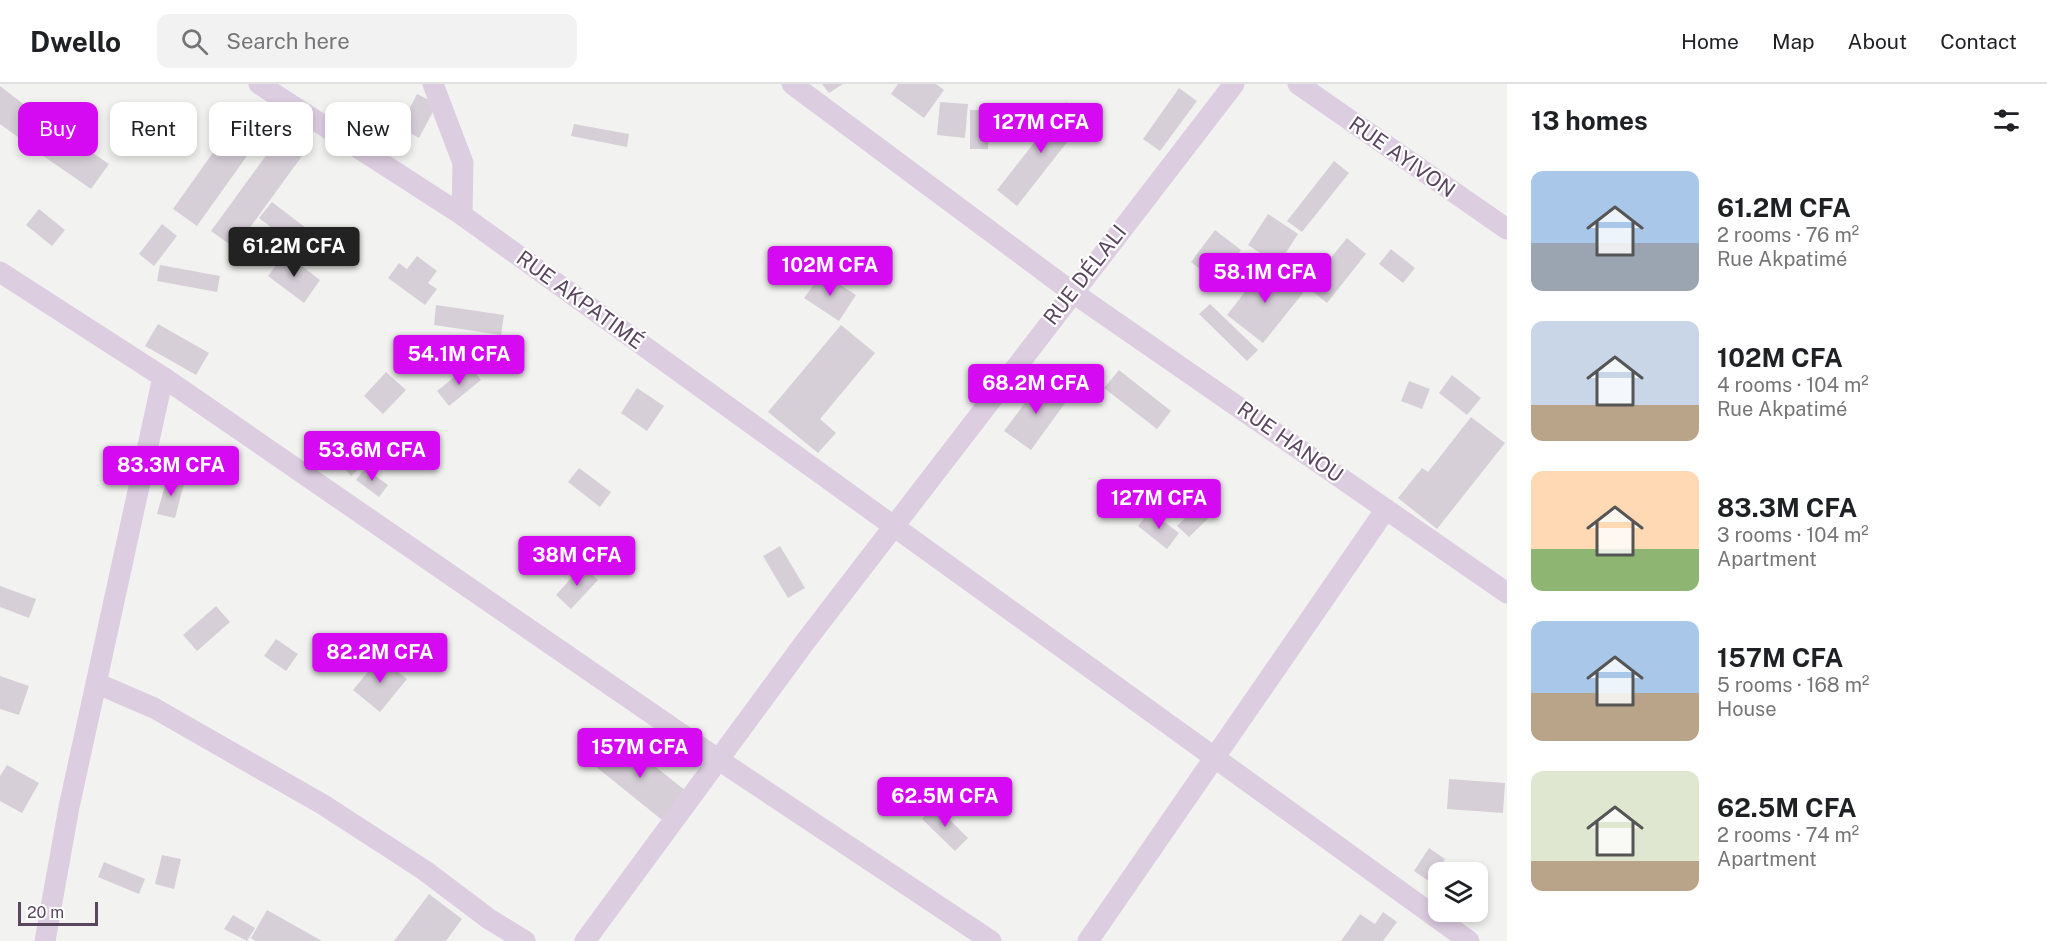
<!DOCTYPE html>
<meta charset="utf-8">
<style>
body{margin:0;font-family:"Public Sans",sans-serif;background:#f2f2f2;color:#202124;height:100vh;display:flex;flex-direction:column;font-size:22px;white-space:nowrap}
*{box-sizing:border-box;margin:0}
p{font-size:20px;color:#757577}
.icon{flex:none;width:33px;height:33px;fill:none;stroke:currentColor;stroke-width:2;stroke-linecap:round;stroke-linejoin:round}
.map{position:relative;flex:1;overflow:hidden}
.drawer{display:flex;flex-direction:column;background:#fff;width:540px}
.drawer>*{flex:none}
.guide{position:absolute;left:18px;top:18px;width:570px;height:54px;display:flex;gap:12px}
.tools{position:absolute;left:1428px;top:778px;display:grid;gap:12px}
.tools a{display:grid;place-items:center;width:60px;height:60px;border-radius:12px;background:#fff;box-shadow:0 3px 9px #0003;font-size:30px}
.scale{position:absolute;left:18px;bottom:15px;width:80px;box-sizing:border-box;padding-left:6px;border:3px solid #5a465f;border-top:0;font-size:16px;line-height:21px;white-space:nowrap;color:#5a465f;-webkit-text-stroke:4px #fff;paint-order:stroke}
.price{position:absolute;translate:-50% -51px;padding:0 14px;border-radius:6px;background:#d60af2;color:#fff;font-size:20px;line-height:39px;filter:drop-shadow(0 2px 3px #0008)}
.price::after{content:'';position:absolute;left:50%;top:36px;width:18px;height:14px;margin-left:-9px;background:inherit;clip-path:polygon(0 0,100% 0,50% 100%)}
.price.active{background:#222;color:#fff}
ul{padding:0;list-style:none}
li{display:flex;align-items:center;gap:18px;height:150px;padding:0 24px}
li span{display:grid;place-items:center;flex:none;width:168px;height:120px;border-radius:12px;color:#555}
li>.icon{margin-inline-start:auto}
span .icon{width:72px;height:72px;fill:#fffc;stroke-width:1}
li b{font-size:26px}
h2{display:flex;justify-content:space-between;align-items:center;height:72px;padding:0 24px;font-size:26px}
.pill{padding:0 21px;border-radius:12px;background:#fff;box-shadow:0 3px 9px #0003;font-size:21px;line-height:54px}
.pill.active{background:#d60af2;color:#fff}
header{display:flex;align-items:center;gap:36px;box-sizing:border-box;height:84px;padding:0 30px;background:#fff;border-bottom:2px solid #e0e0e0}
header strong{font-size:28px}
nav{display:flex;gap:33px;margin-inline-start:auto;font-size:21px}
.search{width:420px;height:54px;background:#f2f2f2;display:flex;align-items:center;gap:15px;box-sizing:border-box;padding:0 21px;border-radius:12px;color:#757577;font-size:22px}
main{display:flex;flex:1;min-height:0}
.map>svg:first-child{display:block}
</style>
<header>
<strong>Dwello</strong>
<div class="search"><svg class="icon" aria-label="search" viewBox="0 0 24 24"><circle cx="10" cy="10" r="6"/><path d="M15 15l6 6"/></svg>Search here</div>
<nav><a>Home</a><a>Map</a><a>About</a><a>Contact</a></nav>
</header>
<main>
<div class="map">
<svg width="1507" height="857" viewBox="0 0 1507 857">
<rect width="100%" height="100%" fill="#f2f3f0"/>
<path fill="#d7cfd8" d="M822 0H843L829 9Z
M898 0H936L944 6 924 34 891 10Z
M0 2 40 33 22 56 0 40Z
M1179 4 1197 17 1160 67 1143 55Z
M417 10 437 20 419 54 400 43Z
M940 18 968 20 965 54 937 51Z
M1066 18 1086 34 1017 122 997 106Z
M970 26H989L988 65H970Z
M241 29 252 37 242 53 254 62 197 142 173 125Z
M46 37 109 80 91 105 29 62Z
M574 40 629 50 627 63 571 52Z
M278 55 302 72 235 164 211 147Z
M1334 77 1349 89 1302 148 1287 137Z
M272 118 319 154 306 170 259 134Z
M39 125 65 146 52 162 26 141Z
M1268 130 1298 150 1278 181 1248 161Z
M162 140 177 152 154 182 139 170Z
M1215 146 1241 166 1217 198 1191 178Z
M1347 154 1366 170 1327 219 1307 203Z
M1391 165 1415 184 1403 199 1379 180Z
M285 169 320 196 304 219 268 192Z
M417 172 437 187 428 199 437 205 425 221 388 194 399 179 407 185Z
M160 181 220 192 217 208 157 197Z
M1266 181 1303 209 1263 259 1227 231Z
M822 189 856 211 839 237 804 214Z
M1210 220 1258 266 1247 277 1199 230Z
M436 221 504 231 501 251 434 241Z
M158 240 209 269 196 291 145 262Z
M841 241 875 269 820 335 836 349 818 369 768 328Z
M469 281 481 296 449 322 437 307Z
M1119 286 1171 327 1157 345 1104 304Z
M386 288 406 306 383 330 364 312Z
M1452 291 1481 314 1467 331 1439 309Z
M1042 296 1068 315 1031 366 1004 347Z
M1409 297 1430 305 1422 325 1401 317Z
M637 304 664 322 647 347 621 329Z
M1471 333 1505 359 1437 445 1398 414 1422 384 1428 388Z
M375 349 386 360 351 392 340 380Z
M365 384 388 401 379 413 356 396Z
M579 384 611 408 600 423 568 398Z
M168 391 185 396 175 434 157 430Z
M1207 412 1219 424 1189 453 1177 442Z
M1150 427 1179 449 1167 465 1138 442Z
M780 462 805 504 788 514 763 472Z
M582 482 598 496 571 525 556 511Z
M0 502 36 515 29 534 0 523Z
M216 522 230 538 197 567 183 551Z
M276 555 298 570 286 587 264 572Z
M380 573 407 595 380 628 353 606Z
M0 592 29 602 19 631 0 625Z
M618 653 686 707 662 736 595 682Z
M7 681 39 699 22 729 0 717V692Z
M1449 695 1505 699 1503 729 1447 725Z
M935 721 968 754 955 767 922 735Z
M1429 764 1445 775 1430 798 1414 787Z
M162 771 181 775 174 805 155 800Z
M104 778 145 795 139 810 98 793Z
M429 810 462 835 446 857H394Z
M267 826 322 857H256L251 854Z
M1383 828 1397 838 1383 857H1341L1360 830 1375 840Z
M233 831 255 844 247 857 224 845Z"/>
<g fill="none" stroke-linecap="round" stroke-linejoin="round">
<path stroke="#ddcde1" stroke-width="21" d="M259 0 462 131 1469 857
M433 0 463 79 462 131
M792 0 1072 208 1507 509
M1298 0 1507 145
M0 188 163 293 719 676 991 857
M96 599 154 624 322 720 424 786 489 835 525 857
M45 857 69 723 163 293
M585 857 805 558 1234 0
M1088 857 1386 425"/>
</g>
<g text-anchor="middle" stroke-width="4.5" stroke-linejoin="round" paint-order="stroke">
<g font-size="21" fill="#5a465f" stroke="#fff">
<text transform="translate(1402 73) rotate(35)" y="7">RUE AYIVON</text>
<text transform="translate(1085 191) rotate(-52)" y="7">RUE DÉLALI</text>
<text transform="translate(580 216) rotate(36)" y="7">RUE AKPATIMÉ</text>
<text transform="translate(1290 358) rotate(35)" y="7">RUE HANOU</text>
</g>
</g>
</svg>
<div class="tools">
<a><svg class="icon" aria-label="layers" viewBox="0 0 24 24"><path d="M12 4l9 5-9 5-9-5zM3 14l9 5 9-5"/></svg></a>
</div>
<div class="scale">20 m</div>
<b class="price" style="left:1041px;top:70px">127M CFA</b>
<b class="price active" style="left:294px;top:194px">61.2M CFA</b>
<b class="price" style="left:830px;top:213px">102M CFA</b>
<b class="price" style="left:1265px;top:220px">58.1M CFA</b>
<b class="price" style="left:459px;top:302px">54.1M CFA</b>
<b class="price" style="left:1036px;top:331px">68.2M CFA</b>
<b class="price" style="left:372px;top:398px">53.6M CFA</b>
<b class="price" style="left:171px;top:413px">83.3M CFA</b>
<b class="price" style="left:1159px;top:446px">127M CFA</b>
<b class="price" style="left:577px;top:503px">38M CFA</b>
<b class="price" style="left:380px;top:600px">82.2M CFA</b>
<b class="price" style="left:640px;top:695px">157M CFA</b>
<b class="price" style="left:945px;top:744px">62.5M CFA</b>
<div class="guide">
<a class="pill active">Buy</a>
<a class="pill">Rent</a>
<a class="pill">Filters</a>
<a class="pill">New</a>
</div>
</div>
<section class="drawer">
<h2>13 homes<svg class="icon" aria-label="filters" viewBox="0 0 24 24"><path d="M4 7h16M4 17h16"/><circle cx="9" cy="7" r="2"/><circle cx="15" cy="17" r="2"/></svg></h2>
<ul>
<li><span style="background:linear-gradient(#a9c7e8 60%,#9aa5b1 0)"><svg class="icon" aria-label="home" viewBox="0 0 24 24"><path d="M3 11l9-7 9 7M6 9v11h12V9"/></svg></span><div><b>61.2M CFA</b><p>2 rooms · 76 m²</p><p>Rue Akpatimé</p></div></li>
<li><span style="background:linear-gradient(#c9d6e8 70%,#b9a48a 0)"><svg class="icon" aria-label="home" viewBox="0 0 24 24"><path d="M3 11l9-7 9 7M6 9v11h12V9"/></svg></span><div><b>102M CFA</b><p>4 rooms · 104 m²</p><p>Rue Akpatimé</p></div></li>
<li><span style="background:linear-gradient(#ffd9b3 65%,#8fb573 0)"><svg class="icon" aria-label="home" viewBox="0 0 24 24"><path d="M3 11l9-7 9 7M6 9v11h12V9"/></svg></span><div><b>83.3M CFA</b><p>3 rooms · 104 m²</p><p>Apartment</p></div></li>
<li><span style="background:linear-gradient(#a9c7e8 60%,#b9a48a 0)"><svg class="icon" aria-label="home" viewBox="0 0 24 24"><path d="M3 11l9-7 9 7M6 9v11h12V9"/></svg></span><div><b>157M CFA</b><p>5 rooms · 168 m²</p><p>House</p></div></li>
<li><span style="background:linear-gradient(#dfe7d0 75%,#b9a48a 0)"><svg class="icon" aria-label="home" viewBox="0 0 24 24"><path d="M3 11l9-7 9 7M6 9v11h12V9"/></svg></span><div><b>62.5M CFA</b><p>2 rooms · 74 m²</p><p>Apartment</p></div></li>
</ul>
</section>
</main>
